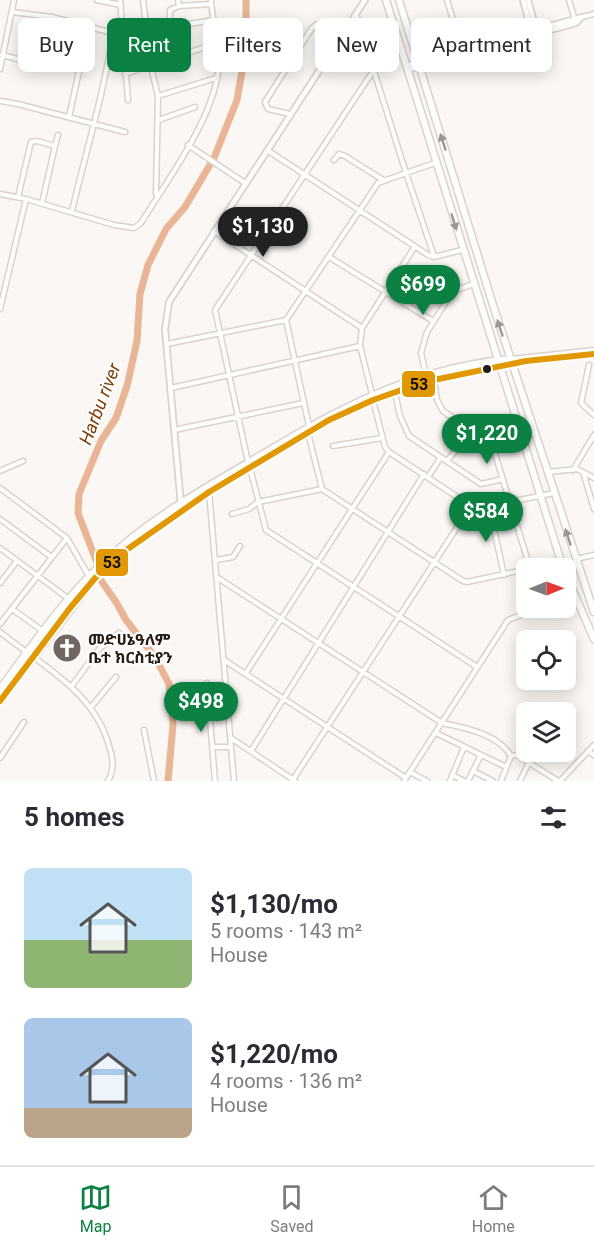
<!DOCTYPE html>
<meta charset="utf-8">
<style>
body{margin:0;font-family:Roboto,"Noto Sans Ethiopic",sans-serif;background:#f2f2f3;color:#2b2b33;height:100vh;display:flex;flex-direction:column;font-size:22px;white-space:nowrap}
*{box-sizing:border-box;margin:0}
p{font-size:20px;color:#7c7c81}
.icon{flex:none;width:33px;height:33px;fill:none;stroke:currentColor;stroke-width:2;stroke-linecap:round;stroke-linejoin:round}
.map{position:relative;height:781px;overflow:hidden}
.details{display:flex;flex-direction:column;background:#fff;flex:1}
.details>*{flex:none}
.banner{position:absolute;left:18px;top:18px;width:558px;height:54px;display:flex;gap:12px}
.needle{width:39px;rotate:89deg}
.buttons{position:absolute;left:516px;top:558px;display:grid;gap:12px}
.buttons a{display:grid;place-items:center;width:60px;height:60px;border-radius:9px;background:#fff;box-shadow:0 3px 15px #0003;font-size:30px}
.price{position:absolute;translate:-50% -51px;padding:0 14px;border-radius:21px;background:#0b8043;color:#fff;font-size:20px;line-height:39px;filter:drop-shadow(0 2px 3px #0008)}
.price::after{content:'';position:absolute;left:50%;top:36px;width:18px;height:14px;margin-left:-9px;background:inherit;clip-path:polygon(0 0,100% 0,50% 100%)}
.price.current{background:#222;color:#fff}
ul{padding:0;list-style:none}
li{display:flex;align-items:center;gap:18px;height:150px;padding:0 24px}
li span{display:grid;place-items:center;flex:none;width:168px;height:120px;border-radius:9px;color:#555}
li>.icon{margin-inline-start:auto}
span .icon{width:72px;height:72px;fill:#fffc;stroke-width:1}
li b{font-size:26px}
h2{display:flex;justify-content:space-between;align-items:center;height:72px;padding:0 24px;font-size:26px}
.chip{padding:0 21px;border-radius:9px;background:#fff;box-shadow:0 3px 15px #0003;font-size:21px;line-height:54px}
.chip.current{background:#0b8043;color:#fff}
.tabs{display:flex;justify-content:space-around;align-items:center;height:84px;border-top:2px solid #e1e1e2;background:#fff;font-size:16px;color:#7c7c81}
.tabs a{display:grid;justify-items:center;gap:3px}
.tabs .current{color:#0b8043}
.map>svg:first-child{display:block}
</style>
<div class="map">
<svg width="594" height="781" viewBox="0 0 594 781">
<rect width="100%" height="100%" fill="#faf7f4"/>
<g fill="none" stroke-linecap="round" stroke-linejoin="round">
<path stroke="#e9b595" stroke-width="7" d="M168 781 173 725 169 684 155 657 126 620 116 602 100 579 97 563 78 513 79 494 101 441 116 418 127 386 137 341 140 294 148 265 166 229 185 207 214 158 237 100 246 48V0"/>
<g stroke="#dad2cd" stroke-width="7">
<path id="minor" d="M97 0 121 5
M120 0 128 100
M143 0 151 67 158 96 156 194
M178 0 179 6 211 4
M447 0 462 49
M569 0 575 20
M12 12 52 17 113 33C104 93 86 151 72 211
M582 17 594 14
M170 27 214 20
M169 39 170 10 179 6
M2 55 29 62 39 16
M0 69 14 0
M125 74 217 43
M158 96 216 78
M0 101 18 104 125 132
M290 114 268 109 265 102 312 28 317 24 340 37
M69 117 83 53
M159 120 195 107
M188 145 245 183
M55 146 58 135
M267 150 428 255 434 257 462 250
M334 160 339 154 345 156 383 180
M0 194 26 199 0 309
M18 197 31 142 37 141 55 146 42 203
M26 199 114 225 134 228 141 223C168 179 216 116 219 64 220 42 212 21 211 0
M214 231 362 328
M434 256 406 173 435 163
M329 257 433 321
M167 344 286 320
M511 359 594 350
M513 364 594 354
M589 365 581 403 594 415
M426 375 421 353 427 332 453 291 474 284
M434 380 437 400 443 411 492 444 530 568
M171 388 360 346
M395 393 400 416 409 436 481 484 503 479
M372 394 360 346 362 328 414 248
M373 400 385 447 389 452 471 506H489L554 493
M309 426 286 320 378 183 406 173 356 14
M174 430 303 403
M308 433 322 489 463 581 467 582 561 562
M333 446 382 438
M447 461 472 431
M248 462 215 310 373 71
M250 468 266 530 477 667
M573 470 594 435
M0 471 23 461
M548 472 577 469 594 478
M583 472 594 509
M428 477 441 457
M0 488 67 538 90 578
M209 492 234 781
M489 506 504 575
M232 514 249 509 258 502 322 489
M0 519 50 556
M0 548 69 599
M576 559 594 555
M216 560 233 557 240 546
M218 578 442 723C466 728 498 734 511 756
M0 583 17 561
M12 609 43 631
M0 624 67 538
M0 632C41 665 95 692 109 746 113 759 115 768 108 781
M224 660 406 778
M246 673 389 452
M207 683 215 781
M71 687 99 649 119 633
M92 706 116 677
M144 730 154 781
M436 733 506 767
M231 738 295 781
M213 747H231
M251 751 424 474
M588 751 594 755
M511 756 517 755 558 781
M0 758 24 722
M473 771 493 781
M410 772 427 781
M452 775 464 781
M292 781 471 506
M404 781 508 620 540 608
M450 781 464 747
M468 781 481 755
M501 781 511 756
M520 781 529 762
M560 781 594 745"/>
</g>
<g stroke="#dad2cd" stroke-width="8">
<path id="tertiary" d="M523 0 531 30
M528 0 536 29
M406 66 582 17
M407 70 576 23 582 17
M181 505 165 329 169 302 365 0"/>
</g>
<g stroke="#dad2cd" stroke-width="9">
<path id="primary" d="M386 0 563 568
M399 0 493 305 594 612
M566 575 594 639
M0 689C32 646 64 598 104 562 146 522 196 493 246 464 333 412 407 369 510 359
M0 701 96 577 143 536 209 492 329 420 373 400 424 382 512 364"/>
</g>
<use href="#minor" stroke="#fefefd" stroke-width="4"/>
<use href="#tertiary" stroke="#fefefd" stroke-width="4.5"/>
<use href="#primary" stroke="#fefefd" stroke-width="6"/>
<g stroke="#fff" stroke-width="10">
<path id="bus-1" d="M0 701 70 608 96 577 125 551 209 492 329 420 373 400 424 382 526 361 594 354"/>
</g>
<use href="#bus-1" stroke="#e29802" stroke-width="6"/>
</g>
<defs><path id="oneway-solid" d="M-6-.8H1V-3.2L6.5 0L1 3.2V.8H-6Z" transform="scale(1.5)"/></defs>
<g fill="#9d9793">
<use href="#oneway-solid" transform="translate(443 142) rotate(-108)"/>
<use href="#oneway-solid" transform="translate(454 222) rotate(73)"/>
<use href="#oneway-solid" transform="translate(500 328) rotate(-108)"/>
<use href="#oneway-solid" transform="translate(568 537) rotate(-108)"/>
</g>
<defs>
<g id="church-disc" transform="scale(1.5)"><circle r="9.5" fill="#706761" stroke="#fff"/><path d="M-1.2-6h2.4v3.5h3.3v2.4h-3.3V6h-2.4V-.1h-3.3v-2.4h3.3Z" fill="#fff"/></g>
</defs>
<g fill-rule="evenodd">
<use href="#church-disc" x="67" y="648"/>
</g>
<circle fill="#261a12" stroke="#fff" stroke-width="2" cx="487" cy="369" r="5"/>
<g text-anchor="middle" stroke-width="4.5" stroke-linejoin="round" paint-order="stroke">
<g font-size="16" font-weight="bold" fill="#261a12" stroke="#fff" text-anchor="start">
<text x="88" y="645">መድሀኔዓለም<tspan x="88" dy="18">ቤተ ክርስቲያን</tspan></text>
</g>
<g font-size="18" font-style="italic" fill="#813e07" stroke="#fff">
<text transform="translate(100 404) rotate(-69)" y="6">Harbu river</text>
</g>
</g>
<g stroke="#fff" stroke-width="2">
<rect x="401" y="370" width="35" height="28" rx="6" fill="#e29802"/>
<rect x="95" y="548" width="34" height="29" rx="6" fill="#e29802"/>
</g>
<g font-size="16" text-anchor="middle" font-weight="bold" fill="#111">
<text x="419" y="390">53</text>
<text x="112" y="568">53</text>
</g>
</svg>
<div class="buttons">
<a><svg class="needle" viewBox="-14 -14 28 28"><path d="M0-13l5 13h-10z" fill="#e53935"/><path d="M0 13l5-13h-10z" fill="#7c7c81"/></svg></a>
<a><svg class="icon" aria-label="locate" viewBox="0 0 24 24"><circle cx="12" cy="12" r="6"/><path d="M12 2v4M12 18v4M2 12h4M18 12h4"/></svg></a>
<a><svg class="icon" aria-label="layers" viewBox="0 0 24 24"><path d="M12 4l9 5-9 5-9-5zM3 14l9 5 9-5"/></svg></a>
</div>
<b class="price current" style="left:263px;top:258px">$1,130</b>
<b class="price" style="left:423px;top:316px">$699</b>
<b class="price" style="left:487px;top:465px">$1,220</b>
<b class="price" style="left:486px;top:543px">$584</b>
<b class="price" style="left:201px;top:733px">$498</b>
<div class="banner">
<a class="chip">Buy</a>
<a class="chip current">Rent</a>
<a class="chip">Filters</a>
<a class="chip">New</a>
<a class="chip">Apartment</a>
</div>
</div>
<section class="details">
<h2>5 homes<svg class="icon" aria-label="filters" viewBox="0 0 24 24"><path d="M4 7h16M4 17h16"/><circle cx="9" cy="7" r="2"/><circle cx="15" cy="17" r="2"/></svg></h2>
<ul>
<li><span style="background:linear-gradient(#bfe0f5 60%,#8fb573 0)"><svg class="icon" aria-label="home" viewBox="0 0 24 24"><path d="M3 11l9-7 9 7M6 9v11h12V9"/></svg></span><div><b>$1,130/mo</b><p>5 rooms · 143 m²</p><p>House</p></div></li>
<li><span style="background:linear-gradient(#a9c7e8 75%,#b9a48a 0)"><svg class="icon" aria-label="home" viewBox="0 0 24 24"><path d="M3 11l9-7 9 7M6 9v11h12V9"/></svg></span><div><b>$1,220/mo</b><p>4 rooms · 136 m²</p><p>House</p></div></li>
</ul>
</section>
<nav class="tabs">
<a class="current"><svg class="icon" aria-label="map" viewBox="0 0 24 24"><path d="M3 6l6-2 6 2 6-2v14l-6 2-6-2-6 2zM9 4v14M15 6v14"/></svg>Map</a>
<a><svg class="icon" aria-label="saved" viewBox="0 0 24 24"><path d="M7 4h10v16l-5-4-5 4z"/></svg>Saved</a>
<a><svg class="icon" aria-label="home" viewBox="0 0 24 24"><path d="M3 11l9-7 9 7M6 9v11h12V9"/></svg>Home</a>
</nav>
